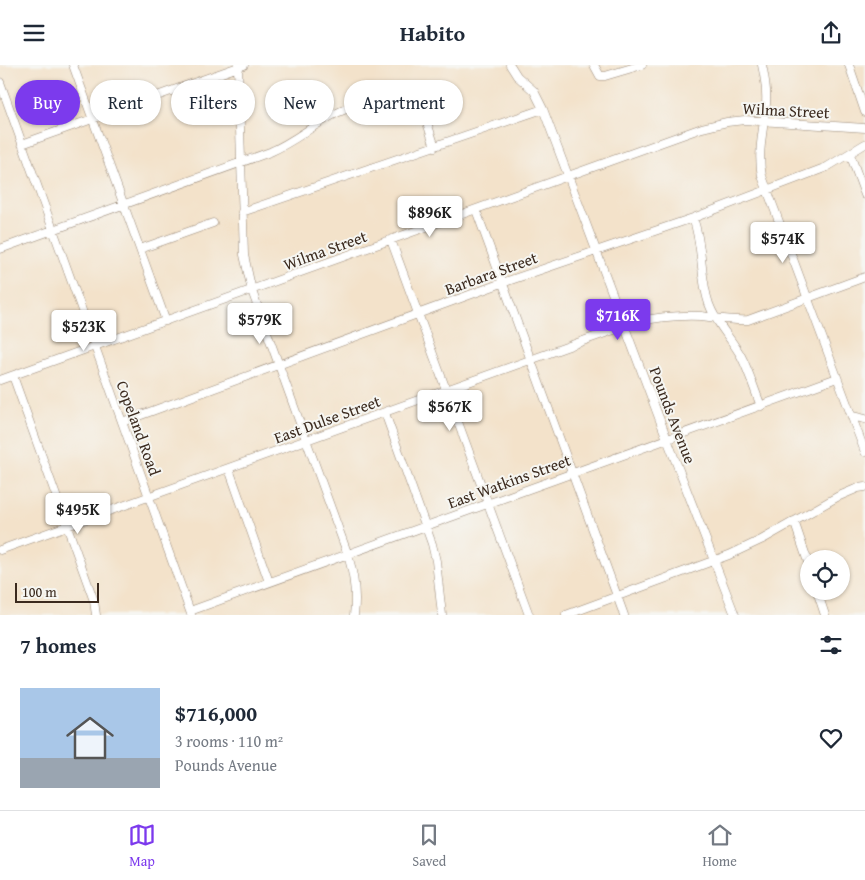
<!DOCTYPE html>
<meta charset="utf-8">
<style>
body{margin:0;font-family:"Gentium Book Plus",serif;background:#f2f2f3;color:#1f2937;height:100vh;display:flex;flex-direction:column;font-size:19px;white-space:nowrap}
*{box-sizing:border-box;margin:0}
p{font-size:16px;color:#747a83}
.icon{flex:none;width:28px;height:28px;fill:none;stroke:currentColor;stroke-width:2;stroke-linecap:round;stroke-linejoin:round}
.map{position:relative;height:550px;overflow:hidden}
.sheet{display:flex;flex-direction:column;background:#fff;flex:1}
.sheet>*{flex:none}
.top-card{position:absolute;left:15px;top:15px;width:500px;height:45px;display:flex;gap:10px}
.fabs{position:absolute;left:800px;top:485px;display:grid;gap:10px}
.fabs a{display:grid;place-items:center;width:50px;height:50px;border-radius:50%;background:#fff;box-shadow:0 1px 4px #0004;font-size:25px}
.scale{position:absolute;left:15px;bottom:12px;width:84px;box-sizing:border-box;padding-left:5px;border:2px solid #3b2a1e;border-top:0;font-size:14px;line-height:18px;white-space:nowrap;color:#3b2a1e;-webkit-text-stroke:4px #f6f6f2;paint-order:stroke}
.price{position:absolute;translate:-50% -42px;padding:0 11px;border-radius:5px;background:#fff;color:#222;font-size:16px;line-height:32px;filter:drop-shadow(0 1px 2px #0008)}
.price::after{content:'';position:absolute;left:50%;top:30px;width:15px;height:11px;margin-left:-8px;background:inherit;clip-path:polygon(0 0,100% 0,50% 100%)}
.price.current{background:#7c3aed;color:#fff}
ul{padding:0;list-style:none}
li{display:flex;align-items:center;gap:15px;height:125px;padding:0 20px}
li+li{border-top:1px solid #e0e1e3}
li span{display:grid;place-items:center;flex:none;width:140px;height:100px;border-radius:0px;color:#555}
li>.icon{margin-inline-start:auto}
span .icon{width:60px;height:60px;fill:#fffc;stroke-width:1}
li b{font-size:21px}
h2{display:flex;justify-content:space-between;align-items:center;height:60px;padding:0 20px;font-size:21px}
.tag{padding:0 18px;border-radius:22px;background:#fff;box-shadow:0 1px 4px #0004;font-size:18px;line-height:45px}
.tag.current{background:#7c3aed;color:#fff}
header{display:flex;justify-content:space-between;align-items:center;height:65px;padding:0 20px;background:#fff;font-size:22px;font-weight:700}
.tabs{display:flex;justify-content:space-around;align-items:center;height:70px;border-top:1px solid #e0e1e3;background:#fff;font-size:14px;color:#747a83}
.tabs a{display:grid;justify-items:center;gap:2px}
.tabs .current{color:#7c3aed}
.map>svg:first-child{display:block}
</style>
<header><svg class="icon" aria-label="menu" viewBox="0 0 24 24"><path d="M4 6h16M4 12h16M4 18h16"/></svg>Habito<svg class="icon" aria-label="share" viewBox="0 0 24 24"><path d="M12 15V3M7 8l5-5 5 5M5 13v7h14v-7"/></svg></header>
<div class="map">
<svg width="865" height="550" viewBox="0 0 865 550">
<rect width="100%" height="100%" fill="#f6f6f2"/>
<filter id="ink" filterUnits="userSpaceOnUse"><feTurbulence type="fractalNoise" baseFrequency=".02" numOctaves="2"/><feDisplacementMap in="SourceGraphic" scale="10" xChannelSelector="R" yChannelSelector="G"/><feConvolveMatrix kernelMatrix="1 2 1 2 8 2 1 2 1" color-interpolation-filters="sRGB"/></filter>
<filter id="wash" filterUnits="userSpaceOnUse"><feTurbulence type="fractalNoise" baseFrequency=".0096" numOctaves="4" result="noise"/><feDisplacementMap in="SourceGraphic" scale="20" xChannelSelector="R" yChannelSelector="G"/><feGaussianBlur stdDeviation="1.12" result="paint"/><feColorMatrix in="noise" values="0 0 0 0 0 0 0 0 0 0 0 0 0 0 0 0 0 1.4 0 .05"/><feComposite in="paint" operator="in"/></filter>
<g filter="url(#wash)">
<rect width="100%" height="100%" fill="#f3e2ca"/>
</g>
<g filter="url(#ink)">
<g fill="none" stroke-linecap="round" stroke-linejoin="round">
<g stroke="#978674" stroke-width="9">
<path id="minor" d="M73 0 166 256
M238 0 244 190 252 226 348 490C354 510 357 528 354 550
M510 0 517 11 534 26 543 44 667 374 735 550
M594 0 600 11H605L642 0
M762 0C765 13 767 26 766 39 764 63 757 87 762 111L865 387
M849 0 865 47
M0 17 191 549
M22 79 244 0
M850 89 865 130
M476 145 624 550
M242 147 543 44
M693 153C704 183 699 210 709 239 716 259 731 273 741 291 749 306 754 324 761 341
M391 175 529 550
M0 184 270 87C294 77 314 59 337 48 358 38 380 33 401 27 410 26 415 29 420 36L435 82
M140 184 213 158
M13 311 94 536 96 550
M0 315 702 63 727 57 745 55 865 63
M385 348 432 479 436 496 442 550
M852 351 865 354
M122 357 502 218 693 153 827 102 865 79
M229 404 269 517
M794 456 809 500
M0 485 636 257C658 252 678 250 701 251 717 253 732 256 748 255L865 212
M817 526 825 550
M190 546C405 468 622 391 837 313
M566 550 729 490 763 474 837 432 858 423 865 422"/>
</g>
<use href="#minor" stroke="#fff" stroke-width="8"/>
</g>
</g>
<g text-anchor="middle" stroke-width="4" stroke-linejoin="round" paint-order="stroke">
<g font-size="16" fill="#3b2a1e" stroke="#f6f6f2">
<text transform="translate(786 45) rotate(3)" y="6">Wilma Street</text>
<text transform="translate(325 185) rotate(-20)" y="6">Wilma Street</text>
<text transform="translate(491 208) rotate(-20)" y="6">Barbara Street</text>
<text transform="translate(673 350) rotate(69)" y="6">Pounds Avenue</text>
<text transform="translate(327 354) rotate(-20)" y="6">East Dulse Street</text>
<text transform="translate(139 363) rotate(70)" y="6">Copeland Road</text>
<text transform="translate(509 416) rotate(-20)" y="6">East Watkins Street</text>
</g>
</g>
</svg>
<div class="fabs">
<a><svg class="icon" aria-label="locate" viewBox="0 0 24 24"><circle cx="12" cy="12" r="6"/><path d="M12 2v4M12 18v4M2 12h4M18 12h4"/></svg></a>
</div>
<div class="scale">100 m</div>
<b class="price" style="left:430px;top:173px">$896K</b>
<b class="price" style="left:783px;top:199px">$574K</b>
<b class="price current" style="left:618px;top:276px">$716K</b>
<b class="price" style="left:260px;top:280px">$579K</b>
<b class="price" style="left:84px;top:287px">$523K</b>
<b class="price" style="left:450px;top:367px">$567K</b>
<b class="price" style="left:78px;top:470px">$495K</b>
<div class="top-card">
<a class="tag current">Buy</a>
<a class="tag">Rent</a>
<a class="tag">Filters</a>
<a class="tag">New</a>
<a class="tag">Apartment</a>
</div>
</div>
<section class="sheet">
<h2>7 homes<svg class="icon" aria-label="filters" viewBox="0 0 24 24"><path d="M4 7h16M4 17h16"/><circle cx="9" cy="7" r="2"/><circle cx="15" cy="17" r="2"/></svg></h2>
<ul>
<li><span style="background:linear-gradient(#a9c7e8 70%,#9aa5b1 0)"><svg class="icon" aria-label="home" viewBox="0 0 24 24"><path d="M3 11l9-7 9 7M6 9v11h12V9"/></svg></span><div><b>$716,000</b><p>3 rooms · 110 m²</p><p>Pounds Avenue</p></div><svg class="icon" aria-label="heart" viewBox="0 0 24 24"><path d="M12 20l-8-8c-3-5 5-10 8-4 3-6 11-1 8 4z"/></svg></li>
</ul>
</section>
<nav class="tabs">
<a class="current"><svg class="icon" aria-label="map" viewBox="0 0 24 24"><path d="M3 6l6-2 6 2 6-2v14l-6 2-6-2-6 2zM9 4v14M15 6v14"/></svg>Map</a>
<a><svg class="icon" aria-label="saved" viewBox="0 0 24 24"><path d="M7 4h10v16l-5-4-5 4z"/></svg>Saved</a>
<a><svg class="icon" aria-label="home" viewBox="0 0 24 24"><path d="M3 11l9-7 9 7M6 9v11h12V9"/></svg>Home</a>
</nav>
